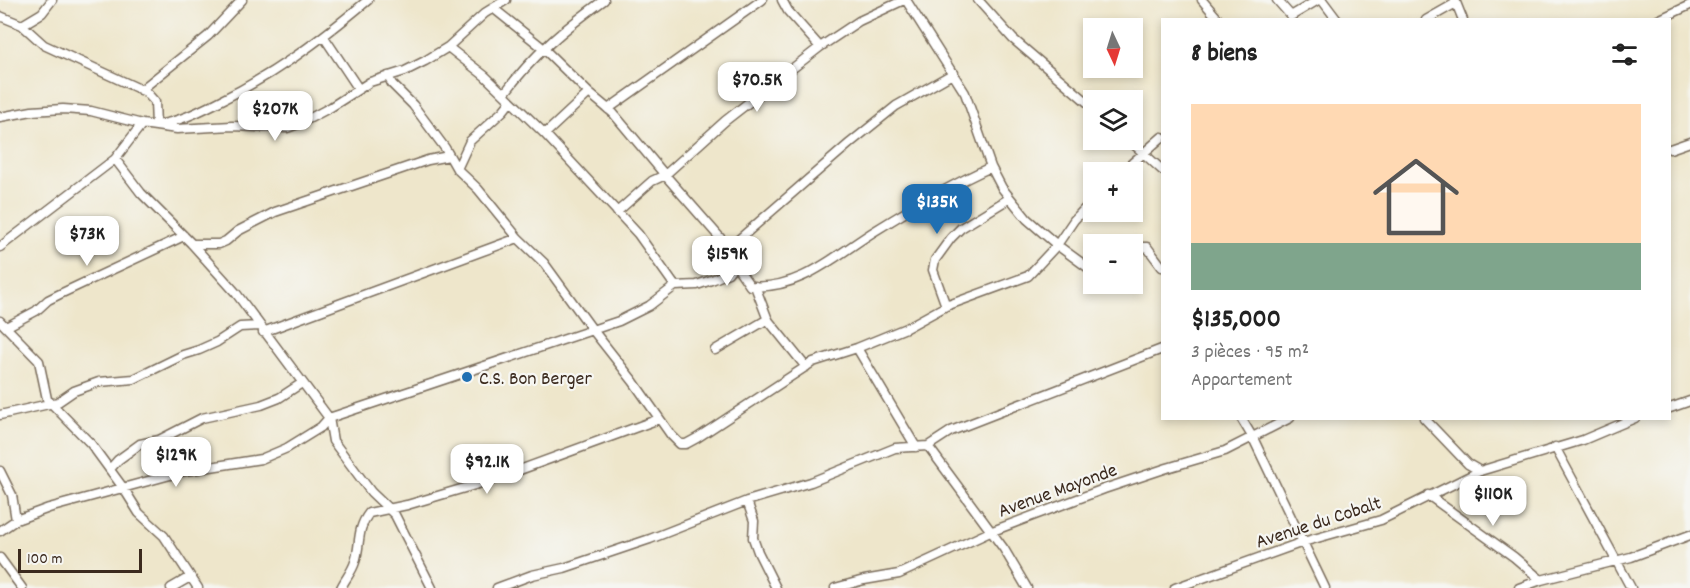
<!DOCTYPE html>
<html lang="fr">
<meta charset="utf-8">
<style>
body{margin:0;font-family:Dekko,sans-serif;background:#f6f6f6;color:#222;height:100vh;display:flex;flex-direction:column;font-size:22px;white-space:nowrap}
*{box-sizing:border-box;margin:0}
p{font-size:20px;color:#767676}
.icon{flex:none;width:33px;height:33px;fill:none;stroke:currentColor;stroke-width:2;stroke-linecap:round;stroke-linejoin:round}
.map{position:relative;flex:1;overflow:hidden}
.sheet{position:absolute;left:1161px;top:18px;width:510px;height:402px;display:flex;flex-direction:column;background:#fff;border-radius:0px;box-shadow:0 3px 9px #0003}
.sheet>*{flex:none}
.needle{width:39px;rotate:176deg}
.fabs{position:absolute;left:1083px;top:18px;display:grid;gap:12px}
.fabs a{display:grid;place-items:center;width:60px;height:60px;border-radius:0px;background:#fff;box-shadow:0 3px 9px #0003;font-size:30px}
.scale{position:absolute;left:18px;bottom:15px;width:124px;box-sizing:border-box;padding-left:6px;border:3px solid #3b2a1e;border-top:0;font-size:16px;line-height:21px;white-space:nowrap;color:#3b2a1e;-webkit-text-stroke:4px #f6f6f2;paint-order:stroke}
.price{position:absolute;translate:-50% -51px;padding:0 14px;border-radius:12px;background:#fff;color:#222;font-size:20px;line-height:39px;filter:drop-shadow(0 2px 3px #0008)}
.price::after{content:'';position:absolute;left:50%;top:36px;width:18px;height:14px;margin-left:-9px;background:inherit;clip-path:polygon(0 0,100% 0,50% 100%)}
.price.active{background:#1f6fb2;color:#fff}
ul{padding:0;list-style:none}
li{display:grid;align-content:center;gap:12px;height:318px;padding:0 30px}
li span{display:grid;place-items:center;height:186px;border-radius:0px;color:#555}
li>.icon{margin-inline-start:auto}
span .icon{width:108px;height:108px;fill:#fffc;stroke-width:1}
li b{font-size:26px}
h2{display:flex;justify-content:space-between;align-items:center;height:72px;padding:0 30px;font-size:26px}
.map>svg:first-child{display:block}
</style>
<div class="map">
<svg width="1690" height="588" viewBox="0 0 1690 588">
<rect width="100%" height="100%" fill="#f6f6f2"/>
<filter id="ink" filterUnits="userSpaceOnUse"><feTurbulence type="fractalNoise" baseFrequency=".0167" numOctaves="2"/><feDisplacementMap in="SourceGraphic" scale="12" xChannelSelector="R" yChannelSelector="G"/><feConvolveMatrix kernelMatrix="1 2 1 2 8 2 1 2 1" color-interpolation-filters="sRGB"/></filter>
<filter id="wash" filterUnits="userSpaceOnUse"><feTurbulence type="fractalNoise" baseFrequency=".008" numOctaves="4" result="noise"/><feDisplacementMap in="SourceGraphic" scale="24" xChannelSelector="R" yChannelSelector="G"/><feGaussianBlur stdDeviation="1.35" result="paint"/><feColorMatrix in="noise" values="0 0 0 0 0 0 0 0 0 0 0 0 0 0 0 0 0 1.4 0 .05"/><feComposite in="paint" operator="in"/></filter>
<g filter="url(#wash)">
<rect width="100%" height="100%" fill="#eee6cb"/>
</g>
<g filter="url(#ink)">
<g fill="none" stroke-linecap="round" stroke-linejoin="round">
<g stroke="#7a6c5b" stroke-width="11">
<path id="street" d="M782 0 788 11 820 47
M906 0 965 93 991 167 1002 188 1027 219 1057 245 1094 272
M978 0 1013 39 1094 108
M1202 0 1219 20
M1277 0 1291 16 1318 0
M1322 0 1337 20
M1455 0 1463 20
M493 8 543 48 589 93
M0 16 22 25 44 45 146 92 155 102 156 125C178 122 196 113 216 103 275 74 318 42 368 0
M1426 20 1456 3
M1658 20 1690 5
M22 25 42 13 52 0
M324 37 358 88
M448 47 485 76 545 134 638 234 675 286
M388 76 392 84 413 105 445 148 457 169 478 189 518 238 544 263 592 329 633 381 671 435 680 444H686L697 438 813 362 857 348 906 328 946 306 1028 276 1057 245 1074 220 1094 199
M141 90 208 36 242 0
M504 94C535 53 563 30 604 0
M608 109 762 0
M0 117 32 111 63 109 91 111 142 124 177 129 232 126 287 128 301 123 331 107 370 82 405 71 425 61 448 47 485 13 506 0
M545 134 589 93 613 113 665 175 652 181 617 212
M1129 140 1162 170
M1670 149 1690 142
M115 159 141 193 192 244 236 293 329 418 333 441 371 492 395 515 432 588
M457 169 470 141 503 111 511 101
M1122 172 1162 137
M192 244H219L226 241 238 231 275 212 428 160 449 156
M0 247 115 159 142 124
M729 248 850 143 896 106 954 73
M1132 253 1142 247H1147L1162 267
M735 264 750 286C800 291 838 253 878 229 915 206 951 185 991 167
M755 286 768 320 806 367
M946 306 933 270 935 260 951 238 961 228 1010 198
M0 321 39 361 47 399 91 444 124 489 139 513 164 536 198 588
M6 327 36 311 48 300 60 294 184 236
M263 332 518 238
M857 348 916 447
M715 350 768 319
M1670 408 1690 401
M0 415 58 402 74 391 99 382 134 379 183 355 199 350 217 342 240 327 259 326
M1241 418 1253 438 1325 588
M1424 418 1468 464 1480 471
M928 446 1004 549 1027 588
M1555 447 1631 588
M110 469 118 460 140 444 159 440 202 418 261 405 279 398 302 383
M0 471 12 495 16 520
M1428 495 1514 557 1541 580
M747 501 754 521 753 538 758 552 776 588
M0 531 16 520 49 508 185 471 261 459 287 448 321 427 329 418 619 321 649 306 675 286 697 285 714 279 728 273 735 264 729 248 665 175 725 121 820 47 859 21 904 0
M0 558 22 588
M171 588 190 577
M341 588C345 579 352 572 355 562 361 544 356 530 369 513L407 505 495 479 659 419
M497 588 532 575 564 568 650 539 747 501 811 482 895 448 928 446 951 431 1162 349
M835 588 864 580 899 574 990 532 1104 489 1167 468 1225 451 1290 418
M1175 588 1303 542 1381 520 1480 471 1583 440 1635 418
M1519 588 1541 580 1631 557 1690 535"/>
</g>
<use href="#street" stroke="#fff" stroke-width="8"/>
</g>
</g>
<circle fill="#1f6fb2" stroke="#f6f6f2" stroke-width="2" cx="467" cy="377" r="6"/>
<g text-anchor="middle" stroke-width="4.5" stroke-linejoin="round" paint-order="stroke">
<g font-size="20" fill="#3b2a1e" stroke="#f6f6f2" text-anchor="start">
<text x="479" y="384">C.S. Bon Berger</text>
</g>
<g font-size="20" fill="#3b2a1e" stroke="#f6f6f2">
<text transform="translate(1057 489) rotate(-20)" y="7">Avenue Mayonde</text>
<text transform="translate(1318 521) rotate(-18)" y="7">Avenue du Cobalt</text>
</g>
</g>
</svg>
<div class="fabs">
<a><svg class="needle" viewBox="-14 -14 28 28"><path d="M0-13l5 13h-10z" fill="#e53935"/><path d="M0 13l5-13h-10z" fill="#767676"/></svg></a>
<a><svg class="icon" aria-label="layers" viewBox="0 0 24 24"><path d="M12 4l9 5-9 5-9-5zM3 14l9 5 9-5"/></svg></a>
<a>+</a>
<a>−</a>
</div>
<div class="scale">100 m</div>
<b class="price" style="left:757px;top:113px">$70.5K</b>
<b class="price" style="left:275px;top:142px">$207K</b>
<b class="price active" style="left:937px;top:235px">$135K</b>
<b class="price" style="left:87px;top:267px">$73K</b>
<b class="price" style="left:727px;top:287px">$159K</b>
<b class="price" style="left:176px;top:488px">$129K</b>
<b class="price" style="left:487px;top:495px">$92.1K</b>
<b class="price" style="left:1493px;top:527px">$110K</b>
<section class="sheet">
<h2>8 biens<svg class="icon" aria-label="filters" viewBox="0 0 24 24"><path d="M4 7h16M4 17h16"/><circle cx="9" cy="7" r="2"/><circle cx="15" cy="17" r="2"/></svg></h2>
<ul>
<li><span style="background:linear-gradient(#ffd9b3 75%,#7fa58c 0)"><svg class="icon" aria-label="home" viewBox="0 0 24 24"><path d="M3 11l9-7 9 7M6 9v11h12V9"/></svg></span><div><b>$135,000</b><p>3 pièces · 95 m²</p><p>Appartement</p></div></li>
</ul>
</section>
</div>
